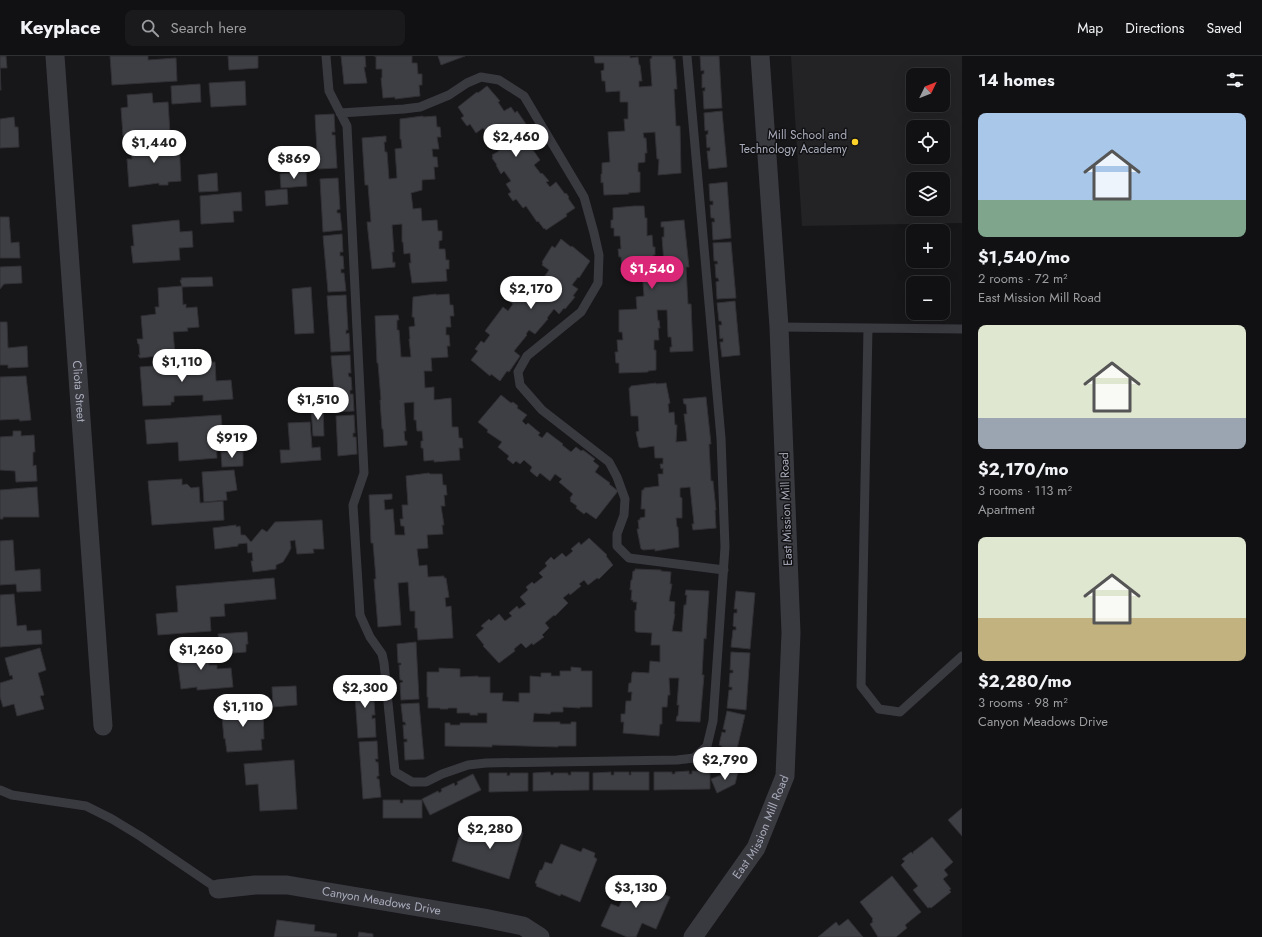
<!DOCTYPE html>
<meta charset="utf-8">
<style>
body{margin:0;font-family:Jost,sans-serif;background:#1a1a1c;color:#f1f3f6;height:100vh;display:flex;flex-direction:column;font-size:15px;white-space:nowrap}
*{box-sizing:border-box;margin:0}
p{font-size:13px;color:#9c9da0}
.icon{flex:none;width:22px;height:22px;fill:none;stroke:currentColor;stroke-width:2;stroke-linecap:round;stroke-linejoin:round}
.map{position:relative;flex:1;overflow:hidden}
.side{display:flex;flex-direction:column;background:#111113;width:300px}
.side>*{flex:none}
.needle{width:26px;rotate:47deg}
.fabs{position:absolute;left:906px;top:12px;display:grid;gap:8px}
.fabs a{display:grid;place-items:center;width:44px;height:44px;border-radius:8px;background:#111113;box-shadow:0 4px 16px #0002,0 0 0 1px #303133;font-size:20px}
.price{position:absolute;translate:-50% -34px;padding:0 9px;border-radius:14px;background:#fff;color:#222;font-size:13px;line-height:26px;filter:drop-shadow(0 1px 2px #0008)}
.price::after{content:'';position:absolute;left:50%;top:24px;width:12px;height:9px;margin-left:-6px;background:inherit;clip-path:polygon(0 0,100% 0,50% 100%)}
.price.selected{background:#db2777;color:#fff}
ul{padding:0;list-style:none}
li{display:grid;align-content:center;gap:8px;height:212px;padding:0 16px}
li span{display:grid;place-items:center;height:124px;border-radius:8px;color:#555}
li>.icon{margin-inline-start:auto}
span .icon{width:72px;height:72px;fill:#fffc;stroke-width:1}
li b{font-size:17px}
h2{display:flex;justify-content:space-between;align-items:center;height:48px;padding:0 16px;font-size:17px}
header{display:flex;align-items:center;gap:24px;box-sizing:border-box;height:56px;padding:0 20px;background:#111113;border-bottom:1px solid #303133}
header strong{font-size:19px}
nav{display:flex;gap:22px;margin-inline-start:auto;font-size:14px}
.search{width:280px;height:36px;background:#1a1a1c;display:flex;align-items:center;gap:10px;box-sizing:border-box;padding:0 14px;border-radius:8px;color:#9c9da0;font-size:15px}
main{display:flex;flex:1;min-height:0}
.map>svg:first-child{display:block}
</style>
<header>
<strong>Keyplace</strong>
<div class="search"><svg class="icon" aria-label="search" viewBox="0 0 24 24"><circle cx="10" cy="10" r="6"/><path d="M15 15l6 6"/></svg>Search here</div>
<nav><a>Map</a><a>Directions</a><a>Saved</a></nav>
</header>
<main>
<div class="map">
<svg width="962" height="881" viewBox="0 0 962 881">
<rect width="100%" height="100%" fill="#171719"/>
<path fill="#232326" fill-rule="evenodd" d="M791 0H962V167L802 170ZM913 19H943V49H913ZM913 71H943V101H913ZM913 123H943V153H913Z"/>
<path fill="#3e3f44" stroke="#313035" d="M0 0H6L7 12H0L1 34H0Z
M110 0H148V4L176 2 177 25 112 29Z
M228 0H258V12L229 14Z
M341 0H365L366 11H364L367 27 344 28Z
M374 0H412V7H417L418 18H422V29H419L420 40 395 43V41L383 42 381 22H382V13H376V0Z
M438 0H465L441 9Z
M594 0H630V2L638 1 639 9H640L642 25H639V31L652 30 650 3 652 2V0H673V3H675L677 33H674L676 70H680L681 117 658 119 659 103H657L655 76 643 77 644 82H646L647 97H645V106L638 107V116H640V136L628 137 629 138 604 139 603 126 601 127V118H602V107L610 106 608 76 625 75 624 63H628V46H620V35L606 36 605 25H602L601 15 604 14V7H595Z
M700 0H719L722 52 704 53 703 35H705V31L702 32V18H704V14L701 15Z
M245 25 246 49 211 51 209 27Z
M200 28 201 46 172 48 171 30Z
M487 30 500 45 498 46 504 55 511 51 515 57 517 55 526 68 524 69 528 75 523 79 529 88 530 87 535 93 533 94 540 104 534 109 541 118 542 117 549 125 546 126 550 131 556 126 565 138 566 137 569 141 568 142 575 152 566 158 567 160 546 174 545 172 544 173 538 165 537 166 526 150 523 152 516 143 513 145 508 138 511 136 506 128 511 125 504 115 501 118 496 109H497L492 102 493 101 492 99 499 95 494 88 492 89 486 82 489 80 483 72 476 77 470 68 467 70 461 62 464 60 458 51 477 36 478 37Z
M152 37 153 47 168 46 170 77 123 80 121 52 128 51 127 39Z
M722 55 727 111 709 113 707 95H710V91L707 92 706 79 708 78V74L705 75 704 57Z
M334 58 335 76H332V79H335L337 112 318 113 315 59Z
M423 60V61L436 60 437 71H440L441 81H437L439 93H432L433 101H437L438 111H434L435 123 422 124V134L411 137 413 153 421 152 422 165 437 164 438 175H442V184L439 185V193H445L446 204H449V213H446L447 225 412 227 409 207H411L410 197 404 198 403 186H402V168L392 169 394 196H392L393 207 395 206V211L372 213 367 166H371L368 129H365L362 82 386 80V86H384L385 96H387L389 123 397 122 395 93 402 92 401 83H400V63Z
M14 61 15 71H18L19 91 0 92V63Z
M179 85 181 125 168 126V129H159V127L129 131 127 103H132L131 89Z
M306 115 307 130 281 132 280 118Z
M217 117 218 135 199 136 198 119Z
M338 122 340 153 337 154V157H340L342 174 323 176 320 123Z
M727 126 731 182 713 184 712 166H715L714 162H711L710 149H713V145H710L709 128Z
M287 133 288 148 266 150 265 135Z
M241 136 242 155H233L234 166 201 168 200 140Z
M634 150H644L645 162H647V180L652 179 653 191H655V199H653L654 208H664L662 181H664V171H661V166L684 164 689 211H686L688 248H691L693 295 670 296V291H672L671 281H668L667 254H657L658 265 659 264 660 272H658L659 284H654V294H656V314L648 315V316L619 317V307H616L615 296H618L617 284H623L622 276H619V254L637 253 636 241 644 240 642 213H622L621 201H619L618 193H621L620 180H614V172H611V164H613V152Z
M0 161H9L11 187 19 186 20 202H0Z
M179 164 180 176 192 175 193 191 179 192 180 204 133 207 131 190H134L132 169Z
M342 178 343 196H340V200H343L344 213H341V217H344L346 235 328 236 323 180Z
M561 183 571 191 572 190 590 205 579 222 578 221 572 229 578 233 573 240 575 241 565 253 564 252 559 258 554 253 547 262 548 263 535 278 529 274 526 278 527 279 514 295 520 300 509 316 507 315 500 325 491 318 490 320 471 304 478 295 475 293 481 285 484 287 490 279 485 275 503 251 508 255 513 248 510 245 516 237 519 239 526 230 533 236 538 229 535 227 539 222 542 224 549 214 542 209 543 207 542 206 552 190 555 192Z
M731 186 736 242 717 243 716 226 719 225 718 222H716L715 208H718L717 205H714L713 187Z
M21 210 22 227 4 228 0 233V211Z
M212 221 213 230 182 231 183 249 186 248V252L197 251 199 271 187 272 188 275 173 276 175 298 140 302 138 299H140L139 288H138L137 283H143L141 260 156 258 155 251H159L158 232 182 230 180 224H182L181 222Z
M311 231 314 277 295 278 292 233Z
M436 238V239L449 238 450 249H453L454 260H450L451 271H446V279H449L450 290H447L448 301 431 302 432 315H424L425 332 434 331V344L451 342 452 371H458L459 382H462L463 392H459L460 404 434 406V404L424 405 423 392H421V385H423L422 375H417L416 364H414V346L404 347 406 375H404L405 385H407V389L384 391 383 373H382L380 344H381L378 307H377L375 260 398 259 399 264H397V274H399L401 301H411L409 283H410L409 271 415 270 414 261H412L413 241Z
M346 239 348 274H346V278L349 277 350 295 331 296 327 240Z
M735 245 740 299 722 301 720 286H723V282L720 283 719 269H722L721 265H719L717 247Z
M0 266H7L8 292 27 290 28 311 8 312V309H0Z
M350 299 351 317H348L349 321H351L352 334H350V338H353L354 355 336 356 331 300Z
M201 306V307L215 306 216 325 231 324 233 343 203 345V339L174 340V346H171V349L143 350 140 311Z
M26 320 31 364 20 365 19 363 0 364V321Z
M656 327V328L666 327 670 347 668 348 669 357 674 356 675 369H677L676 386 687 385 684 358H687L686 348H684L683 343 706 341 711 388H709L711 425H713L716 454H715L716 472 693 474 692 468H694L690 431 680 432V441L682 442V462H676L677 471H678L679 491 655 495V493L643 494 642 493H641L637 473H639L638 464H640V462L645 461V453H641L642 434H644V432L659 430 658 418H663V412L661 413 660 408H663V402H655L654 390 641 392 639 391 636 376 639 375 638 360H631L629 332H630L631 330Z
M501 339 511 347 513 346 518 350 517 352 527 359 522 365 526 369 528 367 540 377 538 379 542 382 547 376 563 388 562 389 571 396 576 391 581 395 583 394 595 403 593 405 599 410 595 416 610 427 609 428 618 435 596 463 586 456 584 458 576 452 577 450 570 445 571 444 570 442 573 438 559 426 562 423 555 418 550 425 540 417 537 421 530 415 532 411 524 404 520 408 516 405 513 408 507 403 509 400 498 391 502 386 487 376 488 374 478 366Z
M323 350 324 380H313L311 351Z
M221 359 223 384 216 385 217 402 179 405 178 386 147 388 145 364Z
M354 359 355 377H353V381H356L357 398 338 400 336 360Z
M310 366 312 392 320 391 321 404 281 407 280 394H290L288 367Z
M13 375H21V380L34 379 35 396H33V410L36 409 37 425 16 426 15 415 0 414V381L13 380Z
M243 395V410L222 411 221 396Z
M234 414 237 434 226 436 227 444 204 446 202 416Z
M429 417 430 418H442L443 429H446L447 439H444L445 450H441L444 469H442L443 478 427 479 428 492 417 493 419 510 427 509 428 521 444 520V522H446L449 541 445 542 446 551 451 550 453 582 418 584 417 572H415V555H410L408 526 398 527 401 569 378 571 374 523H376L373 487H371L369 439 392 438V443L384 444 385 454 393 453 395 479H405L404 470H401L400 463H403L402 449H408L406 420Z
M182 423V429L187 428 191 432 199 431 200 447 223 445 224 464 152 469 148 425Z
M37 431 39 461H3V463H0V434Z
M322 464 324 493H313L314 497 297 498 295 484 290 485 291 492 288 498 283 506 276 509V513L253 516 251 505H253L252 496 248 497 247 487 238 488V490L215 493 213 472 236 469V471L240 470 241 479H245L251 486 262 473 267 476 275 466Z
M589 482 607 499 606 500 613 509 599 523 597 522 588 529 584 524 579 528 581 530 570 539 569 537 563 542 568 547 555 560 554 559 545 567 549 572 542 579 544 581 533 589 532 587 526 592 521 587 514 593 515 595 499 607 483 590 484 589 476 579 484 572 481 570 489 563 491 565 499 558 505 565 512 560 509 557 517 550 519 553 526 548 520 541 528 534 526 531 532 526 534 528 543 521 539 517 547 510 545 507 551 501 554 504 562 497 566 501 573 495 571 493 579 486 581 489Z
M13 484 15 515 40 513 41 535 17 536 16 528 0 529V485Z
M635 513 661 514V515L671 516 670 528H672L669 545 675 546 674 558H675L672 575 682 576 684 549H686L687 539H685L686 534 709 535 706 583 704 582 702 619H704L700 666 676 665 677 660H678L679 649H677L679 622H669L670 639H668L667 651H662V668H660L659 680 623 677 624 666H621V658H625L626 645H631L632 636H628L629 627H631L632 617 633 616 649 617 650 605 660 606V589H651L652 577 636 576V575H635V554L636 555 637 546H633V544H631L632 534H630L631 524H632L633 515H635Z
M274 522 276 543 224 548 225 560 210 561 211 575 158 579 156 558 178 556 176 530Z
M736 535 755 537 750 593 731 591 733 574H736V571L733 570 734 557H737V553H734Z
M14 538 17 570 26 569 27 575 41 574 42 588 0 591V539Z
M247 576 248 588H246V596L220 598 218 578Z
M416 586 419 643 401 644 400 627 403 626 402 624H400L399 609H401V607H398L397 588Z
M40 592 46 614 38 617 44 639 40 640 44 653 17 660 14 648 3 651 0 641V627L13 623 12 619 10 620 5 602Z
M197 592 198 593 208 592 209 609H217V613L231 612 233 631 197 634V631L181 633 176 594Z
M731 596 750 597 746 654 727 652 729 634H732V631H729L730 617H733V614H730Z
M571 611 581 612V615H592V651H580V652L563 651V656H551L550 658 534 657 533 666H560V668H571V666H576V690H558V691L492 689V691L445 690V667H450V669H460V667H487V657H477L478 659H470V657H457V652H448V653H440V652H428V641H427V616H439V612L460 613V621L478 620V621H490V637H503L502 645 519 646V637H530V620L541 621V617H551V620H560V615H571Z
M373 624 374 642H371V645H374L375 659H372V663L375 662 376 681 358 682 354 626Z
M296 630 297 649 273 651 272 631Z
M419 647 424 703 405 704 404 686H407V683H404L403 669H406L405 666H403L401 648Z
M239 649 240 653 261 651V654H263L264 683H261L262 694 227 696 225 682 224 683 221 650Z
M727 655 745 659 732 714 714 710 718 693H721L722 690 719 689 722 676 725 677 726 674 723 673Z
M377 685 378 703H375L376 706H378L379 720H377V723H379L381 741 363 743 359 686Z
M294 704 297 753 260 755 258 728 246 729 244 708Z
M739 712 735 728 717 737 711 723Z
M689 715V718H692V715H710V733L654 734V716H672V718H675V716Z
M550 716 551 719H553L554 717H568V719H571V716H589V734L533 735V717Z
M611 716V719H614V716H629V719H631V716H649V734H593V717Z
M489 717H507V720L510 719V717H528V735L489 736Z
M473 718 481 734 430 759 422 743 438 735 439 737 442 735 441 733 454 727 455 730 458 728 457 726Z
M383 744H400V747H403V744H422V762H383Z
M962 752V780L948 764Z
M494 768 523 777 509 823 452 805 459 781 470 783 473 775Z
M932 781 953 806 944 814 948 819 943 823 951 833 949 834 951 836 931 852 930 851 928 852 913 834 918 830 901 809 905 805 902 803 911 796 913 798V796Z
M561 788 581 796 583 792 595 797 594 801 597 803 580 846 561 838 560 840 536 830 537 828 535 827 540 814H542L545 806 552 808Z
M637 819 648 824 646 828 659 834 658 836 670 841 656 873 642 867 636 881H627L601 870 611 848 619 851 632 822 635 823Z
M892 820 921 856 905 869 907 872 896 881H878L870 868 873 866 872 864 873 863 860 846Z
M848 863 863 881H818L836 866 839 870Z
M277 864 315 869 314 875 337 878 336 881H274Z
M359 876 373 878V881H358Z"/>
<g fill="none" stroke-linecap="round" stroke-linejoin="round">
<path stroke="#393940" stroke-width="9" d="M326 0 329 35 347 70 364 417 353 449 360 559 370 581 382 598 384 607 395 716 412 726H426L442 718 468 709 486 707 677 704 694 702 707 690 713 665 725 491 721 382 687 0
M340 57 404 53 420 51 449 39 467 27 481 21 499 24 524 40 584 141 594 177 599 199 598 227 581 256 527 300 518 316 520 329 542 354 609 406 617 421 625 443 624 459 617 478V490L629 502 724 514
M779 271 962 273
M868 272 861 630 879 653 900 656 962 600
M0 734 12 739 86 750 112 763 140 780 218 833"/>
<g stroke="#393940" stroke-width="19">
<path id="s1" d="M55 0 103 670"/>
<path id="s2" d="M218 833 255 829H287L484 862 523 870 540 881"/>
<path id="s3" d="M693 881 756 792 785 720 791 577 779 271 760 0"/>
</g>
</g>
<circle fill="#ffd329" stroke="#121214" stroke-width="1.5" cx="855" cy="86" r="4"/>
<g text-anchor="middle" stroke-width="3" stroke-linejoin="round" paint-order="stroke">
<g font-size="12" fill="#a8abba" stroke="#121214" text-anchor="end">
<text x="847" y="83">Mill School and<tspan x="847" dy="14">Technology Academy</tspan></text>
</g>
<g font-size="12" fill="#a8abba" stroke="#121214">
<text dy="4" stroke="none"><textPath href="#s1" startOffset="336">Cliota Street</textPath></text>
<text transform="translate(786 453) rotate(-92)" y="4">East Mission Mill Road</text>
<text dy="4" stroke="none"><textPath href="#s3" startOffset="130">East Mission Mill Road</textPath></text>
<text dy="4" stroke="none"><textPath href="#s2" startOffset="165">Canyon Meadows Drive</textPath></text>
</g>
</g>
</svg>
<div class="fabs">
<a><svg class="needle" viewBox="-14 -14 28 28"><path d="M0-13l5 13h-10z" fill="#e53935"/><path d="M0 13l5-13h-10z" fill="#9c9da0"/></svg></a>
<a><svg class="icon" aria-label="locate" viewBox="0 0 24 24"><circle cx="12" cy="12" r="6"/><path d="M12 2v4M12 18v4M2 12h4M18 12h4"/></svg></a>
<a><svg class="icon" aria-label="layers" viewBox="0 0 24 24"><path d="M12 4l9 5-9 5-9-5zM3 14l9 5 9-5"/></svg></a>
<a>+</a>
<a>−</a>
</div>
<b class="price" style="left:516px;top:102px">$2,460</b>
<b class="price" style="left:154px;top:108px">$1,440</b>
<b class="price" style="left:294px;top:124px">$869</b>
<b class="price selected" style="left:652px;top:234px">$1,540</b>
<b class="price" style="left:531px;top:254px">$2,170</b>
<b class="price" style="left:182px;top:327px">$1,110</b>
<b class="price" style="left:318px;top:365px">$1,510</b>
<b class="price" style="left:232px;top:403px">$919</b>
<b class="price" style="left:201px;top:615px">$1,260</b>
<b class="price" style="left:365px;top:653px">$2,300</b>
<b class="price" style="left:243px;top:672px">$1,110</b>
<b class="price" style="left:725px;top:725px">$2,790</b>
<b class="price" style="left:490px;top:794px">$2,280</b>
<b class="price" style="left:636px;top:853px">$3,130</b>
</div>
<section class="side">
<h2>14 homes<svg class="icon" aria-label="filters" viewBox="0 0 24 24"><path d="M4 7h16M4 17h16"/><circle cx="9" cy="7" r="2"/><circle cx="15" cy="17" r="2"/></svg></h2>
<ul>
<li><span style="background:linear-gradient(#a9c7e8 70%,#7fa58c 0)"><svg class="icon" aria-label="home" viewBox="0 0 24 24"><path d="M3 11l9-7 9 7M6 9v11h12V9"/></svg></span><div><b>$1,540/mo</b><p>2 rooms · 72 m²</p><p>East Mission Mill Road</p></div></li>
<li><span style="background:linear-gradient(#dfe7d0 75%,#9aa5b1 0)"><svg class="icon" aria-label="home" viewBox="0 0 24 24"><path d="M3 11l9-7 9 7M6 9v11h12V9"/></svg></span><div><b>$2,170/mo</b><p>3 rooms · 113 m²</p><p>Apartment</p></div></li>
<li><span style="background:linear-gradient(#dfe7d0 65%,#c2b280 0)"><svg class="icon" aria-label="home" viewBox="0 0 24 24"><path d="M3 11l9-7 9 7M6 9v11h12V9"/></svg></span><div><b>$2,280/mo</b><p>3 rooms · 98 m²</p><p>Canyon Meadows Drive</p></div></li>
</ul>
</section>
</main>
